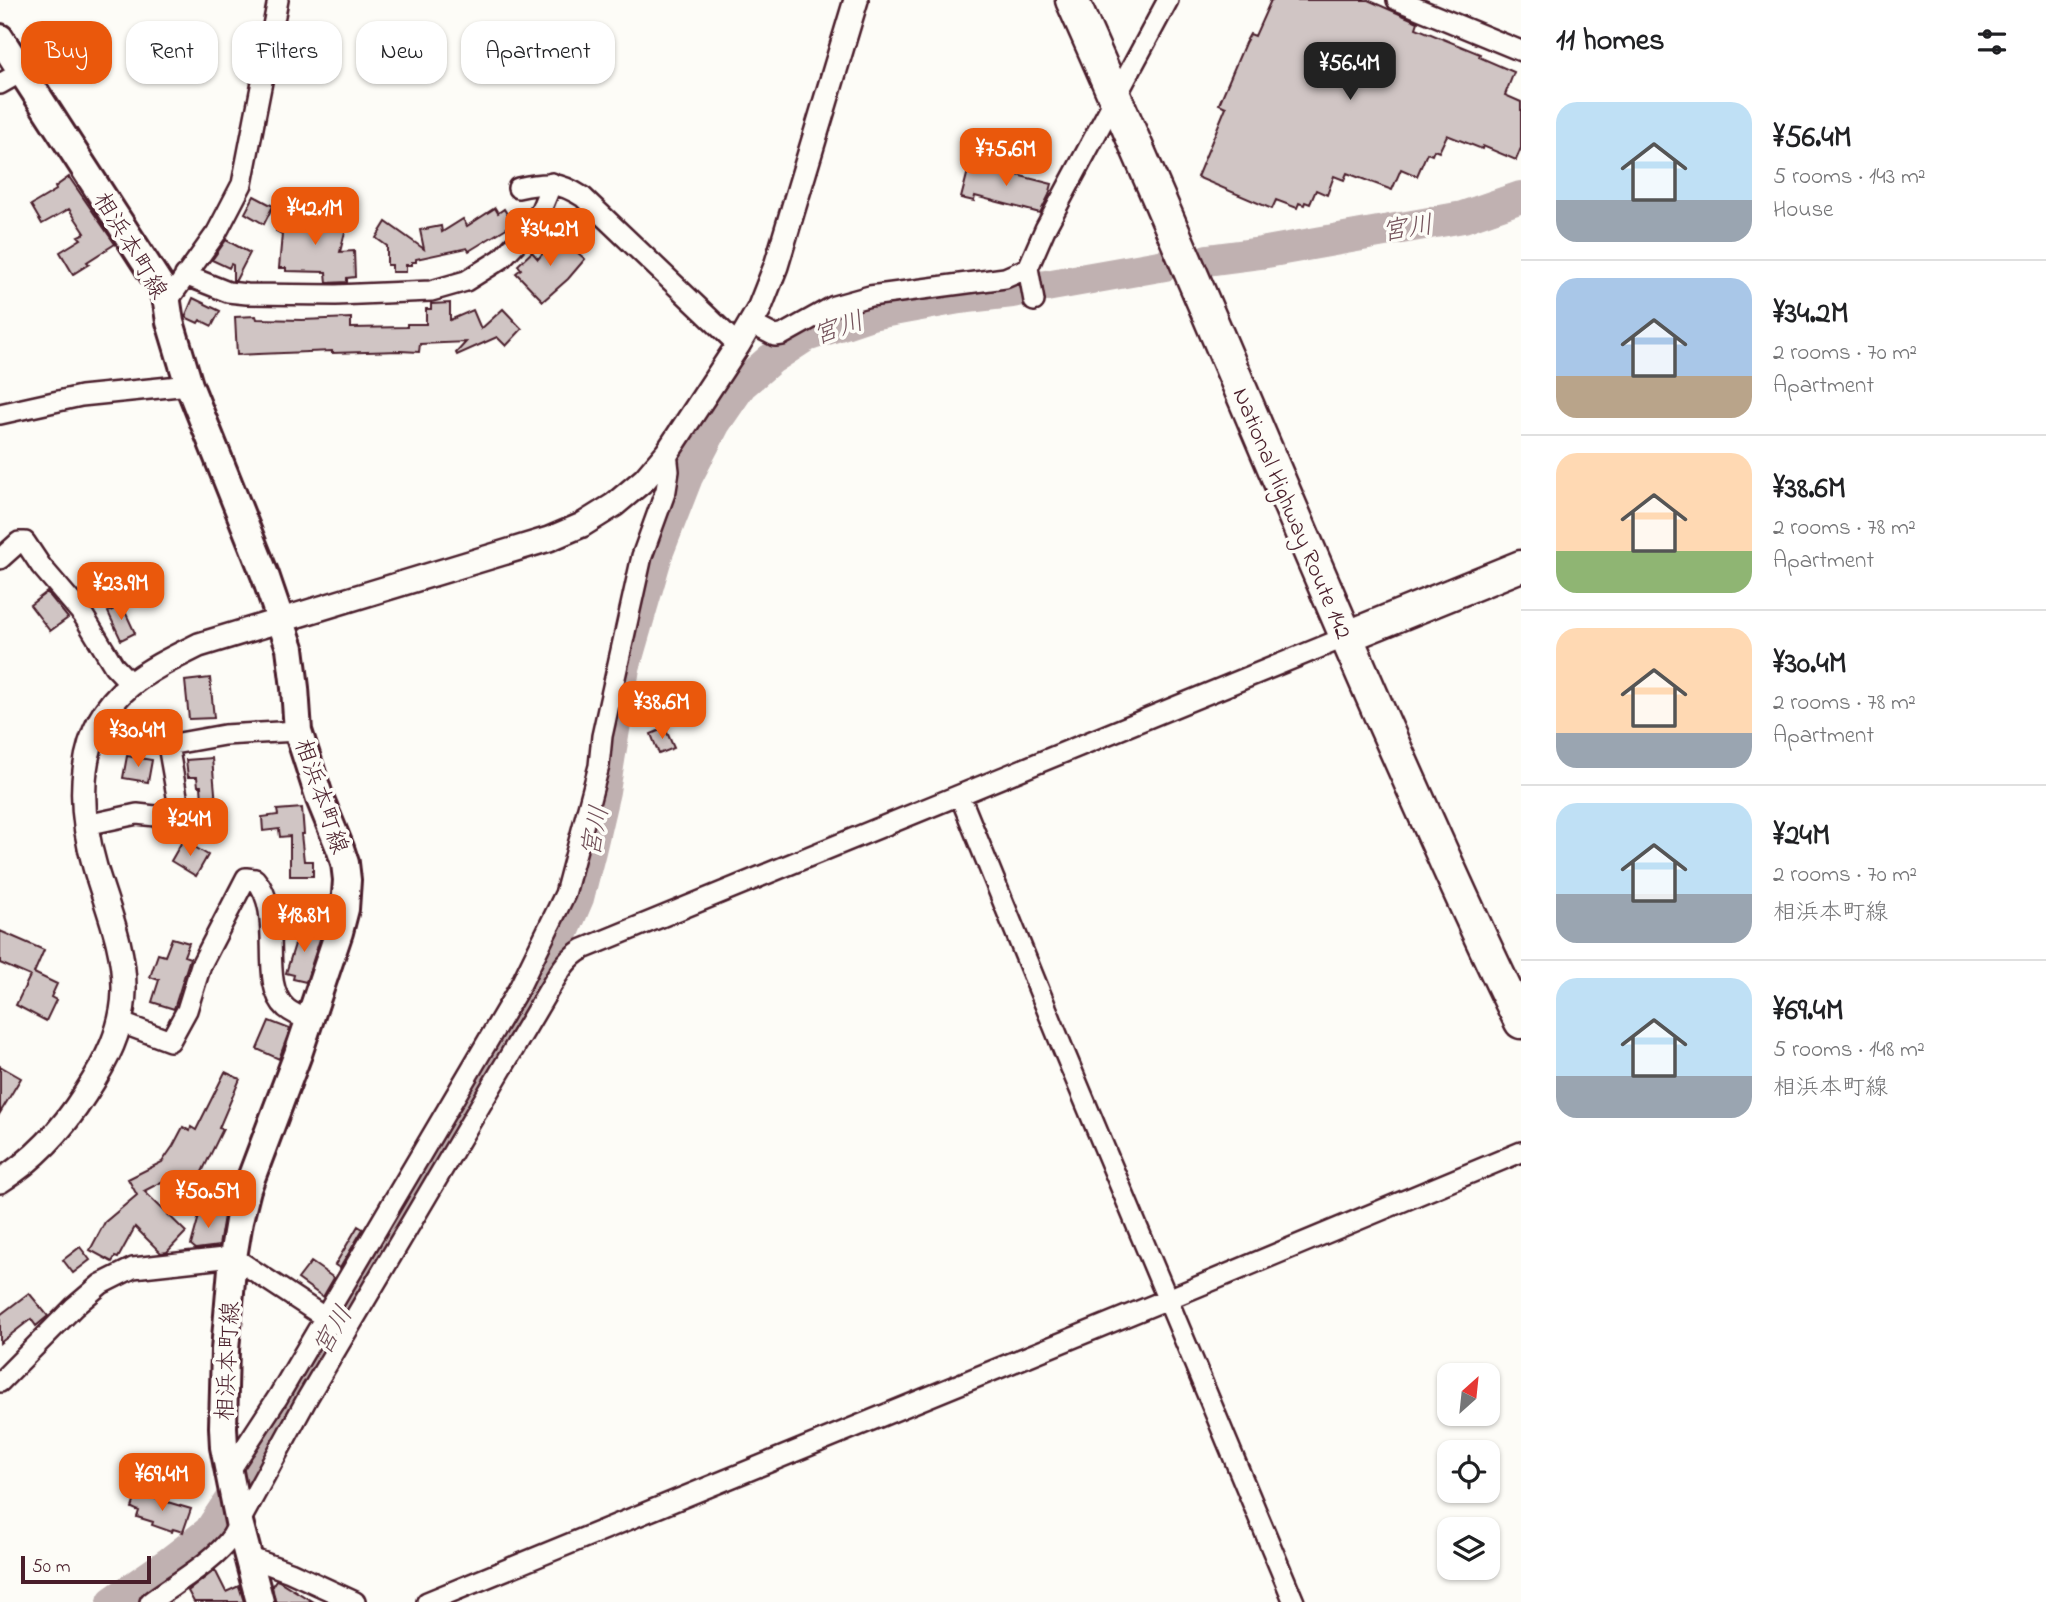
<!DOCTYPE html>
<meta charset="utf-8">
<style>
body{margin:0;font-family:"Indie Flower","Klee One",sans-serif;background:#f6f6f6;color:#202124;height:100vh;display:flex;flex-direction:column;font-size:26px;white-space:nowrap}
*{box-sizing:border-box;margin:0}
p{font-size:23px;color:#757577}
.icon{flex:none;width:38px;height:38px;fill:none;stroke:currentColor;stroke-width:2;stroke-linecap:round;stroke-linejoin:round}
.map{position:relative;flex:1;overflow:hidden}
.details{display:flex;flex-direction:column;background:#fff;width:525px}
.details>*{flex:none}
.banner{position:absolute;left:21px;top:21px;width:665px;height:63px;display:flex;gap:14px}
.needle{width:46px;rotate:27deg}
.tools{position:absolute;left:1437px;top:1363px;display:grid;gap:14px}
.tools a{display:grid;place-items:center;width:63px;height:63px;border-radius:14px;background:#fff;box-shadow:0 2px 5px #0004;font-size:35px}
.scale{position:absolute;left:21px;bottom:18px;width:130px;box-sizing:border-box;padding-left:7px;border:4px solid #4a1f2b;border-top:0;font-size:19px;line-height:24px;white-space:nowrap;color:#4a1f2b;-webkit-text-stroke:5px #fdfcf7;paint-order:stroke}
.price{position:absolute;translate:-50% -60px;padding:0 16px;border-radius:14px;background:#ea580c;color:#fff;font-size:23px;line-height:46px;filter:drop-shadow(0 2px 4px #0008)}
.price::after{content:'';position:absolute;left:50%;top:42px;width:21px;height:16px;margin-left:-10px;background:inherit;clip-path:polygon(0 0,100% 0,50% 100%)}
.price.active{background:#222;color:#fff}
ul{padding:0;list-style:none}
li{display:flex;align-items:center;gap:21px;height:175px;padding:0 35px}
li+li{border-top:2px solid #e0e0e0}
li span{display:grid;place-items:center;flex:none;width:196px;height:140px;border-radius:21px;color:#555}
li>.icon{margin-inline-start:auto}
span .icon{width:84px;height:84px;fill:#fffc;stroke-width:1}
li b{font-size:30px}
h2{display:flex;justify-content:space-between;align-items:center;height:84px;padding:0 35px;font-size:30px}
.chip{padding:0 24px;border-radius:21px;background:#fff;box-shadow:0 2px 5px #0004;font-size:24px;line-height:63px}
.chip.active{background:#ea580c;color:#fff}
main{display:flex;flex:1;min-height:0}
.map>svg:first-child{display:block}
</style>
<main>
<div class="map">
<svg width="1521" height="1602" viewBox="0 0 1521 1602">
<rect width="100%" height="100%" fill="#fdfcf7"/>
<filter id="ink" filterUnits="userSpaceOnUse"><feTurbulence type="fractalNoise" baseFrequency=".0143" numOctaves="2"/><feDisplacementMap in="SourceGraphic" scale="14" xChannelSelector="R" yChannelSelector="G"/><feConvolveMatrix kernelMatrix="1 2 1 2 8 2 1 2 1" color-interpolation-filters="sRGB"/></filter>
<g filter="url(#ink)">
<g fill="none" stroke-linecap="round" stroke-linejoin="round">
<path stroke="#c0b1b1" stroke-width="32" d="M1207 260 1261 253 1463 217 1521 197
M113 1602 169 1563 209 1532 254 1464 330 1330 494 1057 560 940 578 898 590 851 604 791 624 668 657 554 687 477 715 423 741 385 771 359 806 336 871 314 959 298 1012 292 1165 265"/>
</g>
<path fill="#d0c5c4" stroke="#4a1f2b" stroke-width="2" d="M1271 0H1368L1418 22 1416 28 1480 54 1479 57 1514 72 1505 95 1521 102V148L1516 160 1483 146 1482 149 1447 135 1439 152 1434 150 1432 155 1427 153 1417 176 1401 169 1392 190 1347 173 1344 180 1334 176 1327 195 1316 190 1310 204 1305 202 1304 205 1299 203 1297 208 1276 200 1272 209 1197 177 1226 107 1219 104 1245 43 1250 34 1255 36Z
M970 163 1052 184 1049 195 1040 213 975 196 974 201 961 198Z
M69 177 115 244 87 262 89 264 73 274 60 252 81 239 78 236 85 233 69 209 42 224 31 205 56 190 55 187Z
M254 196 273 206 264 224 245 213Z
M495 208 498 213 504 209 513 224 469 251 467 248 416 259V262H412V265H406V272H392V265H387V246L376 238 386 222 424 249 420 230 441 226 442 232 463 219 467 226Z
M320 212 342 218 340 226 346 228 340 252 354 251 355 277 347 278V282L327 283 326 272 286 271V268H279L282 234 276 231 277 215 318 218Z
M555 239 559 242 562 239 585 259 568 279 543 301 516 273 521 269 518 265 532 252 538 259Z
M226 240 250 253 236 280H233V265L231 264 229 268 212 260Z
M193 298 220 311 212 326 200 320 198 323 185 317Z
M450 303V320L473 310 481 329 503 309 522 329 506 346 497 337 457 355 456 353 466 342 420 344 419 352 400 351 332 353V351L237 355 235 317 256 316 257 319 302 320 351 318V328L407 327V324H426V309H431V304Z
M47 592 68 618 50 631 30 605Z
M122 605 135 633 121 640 108 612Z
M210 678 214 718 189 719 185 681Z
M665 728 674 748 659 754 651 734Z
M127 756 152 760 148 782 123 778Z
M212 758 217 816H203L201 786H198L197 777H188L186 760Z
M302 808 304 834H301L304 861H313V876H290V836L280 837 279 829 263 831 262 817 278 815 277 810Z
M183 840 208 855 196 876 171 861Z
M300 928 322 933 306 982 293 979 294 975 286 973Z
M0 931 44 950 34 973 57 984 51 997 56 1000 46 1021 16 1005 30 976 0 963Z
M172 938 189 943 184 956 190 958 174 1009 152 1002 159 980 150 977 158 954 165 956Z
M269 1021 290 1029 279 1059 257 1049Z
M0 1066 21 1078 0 1113Z
M225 1072 240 1079 219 1128 223 1129 200 1176 202 1178 201 1181 204 1183 195 1197 169 1178 144 1191 186 1232 167 1252 161 1253 135 1227 118 1258 115 1257 112 1262 90 1250 105 1222 137 1195 128 1179 162 1162 173 1146 183 1127 190 1131 191 1127 196 1130Z
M201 1209 224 1216 219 1246 196 1249 191 1245Z
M358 1226 363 1229 340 1268 335 1265Z
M80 1247 90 1260 73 1273 63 1260Z
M311 1262 334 1278 323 1297 298 1279Z
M29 1293 48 1316 36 1326 31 1319 0 1343V1315Z
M137 1493 191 1509 183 1532 173 1529 172 1532 152 1525 153 1522 137 1517 139 1511 132 1508Z
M215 1570 226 1592 239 1586 244 1602H194L188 1591Z
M276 1580 279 1581 313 1602H277L275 1601 272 1586Z"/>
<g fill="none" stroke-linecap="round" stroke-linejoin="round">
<g stroke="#4a1f2b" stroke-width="24">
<path id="minor" d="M1397 0 1521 51
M0 84 23 71
M518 188C547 182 558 181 583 197L738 345
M1028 268 1034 301
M185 275 228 292 247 294 336 295 431 291 466 281 501 259 536 222 552 183
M167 302 217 232 242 184 278 0
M750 323 775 336 782 335 834 306 870 296 1005 278 1028 268 1045 229 1168 0
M0 414 81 396 189 385
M0 559 19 542H25L41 566 83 615 114 666 131 684
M960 796 1063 1049 1294 1602
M86 825 137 814 174 818 180 813 168 745 224 735 298 731
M119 1022 170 1041 187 1010 201 965 246 878 255 879C286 913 257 982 286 1008 293 1014 301 1017 310 1020
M0 1382 74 1307 101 1284 133 1268 233 1257 324 1317 327 1322 332 1324
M229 1472 278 1397 519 988 565 894 599 766 602 736 642 556 666 490 669 471 667 453
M248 1557 290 1572 355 1602
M150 1602C174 1584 215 1561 232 1536L308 1397 548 991C558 975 565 959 583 949L1346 637
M427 1602 1168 1299 1521 1152"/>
</g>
<g stroke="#4a1f2b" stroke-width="28">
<path id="tertiary" d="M0 1181C35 1159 63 1129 85 1094 106 1062 123 1030 124 991 125 948 107 908 95 867 77 805 75 729 130 685 151 668 175 657 199 645L549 539 582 525 614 505 645 479 667 453 738 345 759 309 776 266 856 0"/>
</g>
<g stroke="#4a1f2b" stroke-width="32">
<path id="secondary" d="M0 38 160 285 167 302 170 322 189 385 265 575 290 648 295 688 298 731 320 799 340 848 345 863 347 880 345 909 339 932 298 1054 247 1189 239 1221 233 1257 225 1350 223 1427 224 1447 239 1522 260 1602"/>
</g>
<g stroke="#4a1f2b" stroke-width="35">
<path id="primary" d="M1346 637 1521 566"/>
</g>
<g stroke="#4a1f2b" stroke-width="37">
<path id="trunk" d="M1072 0C1179 239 1278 482 1383 721 1428 822 1472 923 1521 1022"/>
</g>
<use href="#minor" stroke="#fdfcf7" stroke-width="19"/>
<use href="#tertiary" stroke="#fdfcf7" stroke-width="23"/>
<use href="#secondary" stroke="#fdfcf7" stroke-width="26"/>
<use href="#primary" stroke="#fdfcf7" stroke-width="30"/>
<use href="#trunk" stroke="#fdfcf7" stroke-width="32"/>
</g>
</g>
<g text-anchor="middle" stroke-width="7" stroke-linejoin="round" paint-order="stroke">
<g font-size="24" fill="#4a1f2b" stroke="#fdfcf7">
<text transform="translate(131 245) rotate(59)" y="8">相浜本町線</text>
<text transform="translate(1293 513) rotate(67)" y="8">National Highway Route 142</text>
<text transform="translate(322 796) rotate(71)" y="8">相浜本町線</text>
<text transform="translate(227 1361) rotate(-87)" y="8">相浜本町線</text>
</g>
<g font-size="26" font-style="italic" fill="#73525a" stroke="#fdfcf7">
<text transform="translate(1407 227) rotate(-9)" y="9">宮川</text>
<text transform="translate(838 327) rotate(-19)" y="9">宮川</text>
<text transform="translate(594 831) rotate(-79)" y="9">宮川</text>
<text transform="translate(332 1330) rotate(-60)" y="9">宮川</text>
</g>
</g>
</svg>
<div class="tools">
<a><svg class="needle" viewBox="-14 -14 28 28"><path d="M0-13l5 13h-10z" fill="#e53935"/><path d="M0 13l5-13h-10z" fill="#757577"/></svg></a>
<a><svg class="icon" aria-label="locate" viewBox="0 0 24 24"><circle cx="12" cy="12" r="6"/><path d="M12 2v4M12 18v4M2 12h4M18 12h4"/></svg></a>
<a><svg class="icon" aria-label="layers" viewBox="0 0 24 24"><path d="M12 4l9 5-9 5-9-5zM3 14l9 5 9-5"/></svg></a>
</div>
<div class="scale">50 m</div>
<b class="price active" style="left:1350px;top:102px">¥56.4M</b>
<b class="price" style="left:1006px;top:188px">¥75.6M</b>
<b class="price" style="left:315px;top:247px">¥42.1M</b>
<b class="price" style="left:550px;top:268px">¥34.2M</b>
<b class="price" style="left:121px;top:622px">¥23.9M</b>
<b class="price" style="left:662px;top:741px">¥38.6M</b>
<b class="price" style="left:138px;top:769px">¥30.4M</b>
<b class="price" style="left:190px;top:858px">¥24M</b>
<b class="price" style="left:304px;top:954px">¥18.8M</b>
<b class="price" style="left:208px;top:1230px">¥50.5M</b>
<b class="price" style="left:162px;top:1513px">¥69.4M</b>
<div class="banner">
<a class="chip active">Buy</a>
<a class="chip">Rent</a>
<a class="chip">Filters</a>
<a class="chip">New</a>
<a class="chip">Apartment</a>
</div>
</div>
<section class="details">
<h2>11 homes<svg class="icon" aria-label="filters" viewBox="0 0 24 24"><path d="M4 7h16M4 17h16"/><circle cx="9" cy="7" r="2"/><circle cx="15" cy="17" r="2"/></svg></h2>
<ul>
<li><span style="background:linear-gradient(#bfe0f5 70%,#9aa5b1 0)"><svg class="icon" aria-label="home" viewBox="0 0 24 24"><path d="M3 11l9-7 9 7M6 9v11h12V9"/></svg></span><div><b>¥56.4M</b><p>5 rooms · 143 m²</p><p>House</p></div></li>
<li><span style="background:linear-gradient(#a9c7e8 70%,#b9a48a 0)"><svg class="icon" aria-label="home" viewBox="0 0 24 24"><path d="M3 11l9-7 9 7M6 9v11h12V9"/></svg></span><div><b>¥34.2M</b><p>2 rooms · 70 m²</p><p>Apartment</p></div></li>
<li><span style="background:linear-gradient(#ffd9b3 70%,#8fb573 0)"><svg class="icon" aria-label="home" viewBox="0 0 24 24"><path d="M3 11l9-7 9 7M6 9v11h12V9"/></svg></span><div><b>¥38.6M</b><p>2 rooms · 78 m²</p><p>Apartment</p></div></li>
<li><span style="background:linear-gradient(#ffd9b3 75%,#9aa5b1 0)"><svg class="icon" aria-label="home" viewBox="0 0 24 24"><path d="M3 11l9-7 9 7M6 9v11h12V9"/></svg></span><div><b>¥30.4M</b><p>2 rooms · 78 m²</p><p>Apartment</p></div></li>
<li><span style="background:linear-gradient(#bfe0f5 65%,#9aa5b1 0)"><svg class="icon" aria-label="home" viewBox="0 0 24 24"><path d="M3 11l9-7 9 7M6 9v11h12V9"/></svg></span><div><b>¥24M</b><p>2 rooms · 70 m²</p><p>相浜本町線</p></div></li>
<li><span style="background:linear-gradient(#bfe0f5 70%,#9aa5b1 0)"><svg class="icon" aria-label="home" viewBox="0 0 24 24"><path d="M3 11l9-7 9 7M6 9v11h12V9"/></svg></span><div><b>¥69.4M</b><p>5 rooms · 148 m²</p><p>相浜本町線</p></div></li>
</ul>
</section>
</main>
